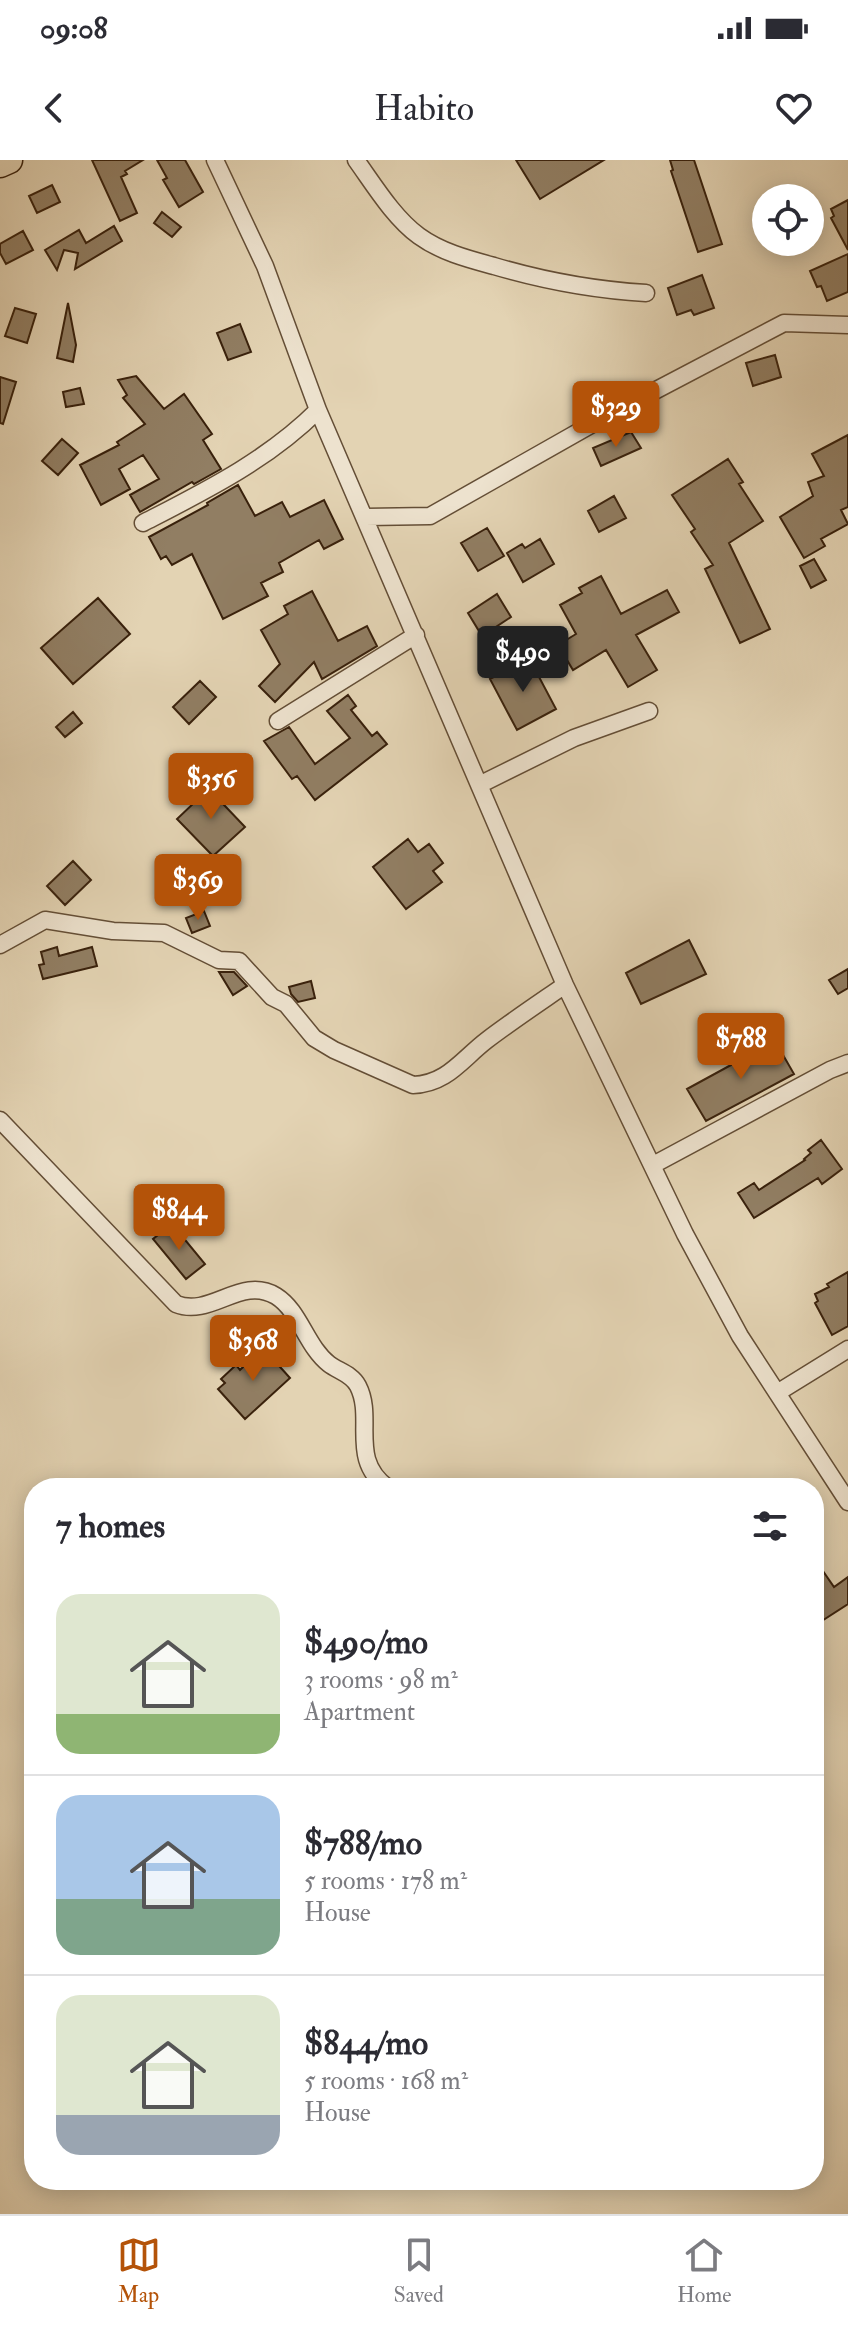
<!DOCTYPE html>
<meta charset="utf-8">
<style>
body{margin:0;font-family:"IM FELL Double Pica",serif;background:#f2f2f3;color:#2b2b33;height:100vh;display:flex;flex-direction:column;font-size:30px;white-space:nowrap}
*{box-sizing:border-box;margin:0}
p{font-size:26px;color:#7c7c81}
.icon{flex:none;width:44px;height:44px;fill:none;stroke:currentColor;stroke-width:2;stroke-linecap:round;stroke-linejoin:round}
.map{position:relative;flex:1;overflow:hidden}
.sheet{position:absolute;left:24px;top:1318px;width:800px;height:712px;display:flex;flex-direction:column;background:#fff;border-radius:32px;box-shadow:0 4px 20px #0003}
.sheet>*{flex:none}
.buttons{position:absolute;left:752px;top:24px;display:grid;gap:16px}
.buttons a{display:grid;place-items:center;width:72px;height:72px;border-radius:50%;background:#fff;box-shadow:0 4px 20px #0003;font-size:40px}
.price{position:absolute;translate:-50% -68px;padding:0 18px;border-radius:8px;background:#b45309;color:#fff;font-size:26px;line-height:52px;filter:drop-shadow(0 2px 4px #0008)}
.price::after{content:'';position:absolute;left:50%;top:48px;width:24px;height:18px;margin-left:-12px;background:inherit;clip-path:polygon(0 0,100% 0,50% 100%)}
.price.current{background:#222;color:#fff}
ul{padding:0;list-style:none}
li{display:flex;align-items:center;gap:24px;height:200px;padding:0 32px}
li+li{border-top:2px solid #e1e1e2}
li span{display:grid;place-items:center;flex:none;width:224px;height:160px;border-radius:24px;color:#555}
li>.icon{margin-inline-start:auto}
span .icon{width:96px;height:96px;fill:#fffc;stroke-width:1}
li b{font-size:34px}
h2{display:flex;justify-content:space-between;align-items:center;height:96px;padding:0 32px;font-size:34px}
.status{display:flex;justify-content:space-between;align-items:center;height:56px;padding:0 40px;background:#fff;direction:ltr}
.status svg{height:22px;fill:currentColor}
header{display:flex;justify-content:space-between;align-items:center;height:104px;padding:0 32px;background:#fff;font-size:36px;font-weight:600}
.dock{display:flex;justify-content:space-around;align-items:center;height:112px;border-top:2px solid #e1e1e2;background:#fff;font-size:22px;color:#7c7c81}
.dock a{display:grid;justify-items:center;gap:4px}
.dock .current{color:#b45309}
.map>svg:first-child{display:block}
</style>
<div class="status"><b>09:08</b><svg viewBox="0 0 49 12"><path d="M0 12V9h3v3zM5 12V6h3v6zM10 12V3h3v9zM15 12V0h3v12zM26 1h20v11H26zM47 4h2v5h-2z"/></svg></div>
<header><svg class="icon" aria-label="back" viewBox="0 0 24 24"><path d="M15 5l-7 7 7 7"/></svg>Habito<svg class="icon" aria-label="heart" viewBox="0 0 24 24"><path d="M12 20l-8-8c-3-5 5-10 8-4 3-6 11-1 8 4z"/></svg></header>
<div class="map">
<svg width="848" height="2054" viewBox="0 0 848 2054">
<rect width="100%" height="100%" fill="#e3d3b3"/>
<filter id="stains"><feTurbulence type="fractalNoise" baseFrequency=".0025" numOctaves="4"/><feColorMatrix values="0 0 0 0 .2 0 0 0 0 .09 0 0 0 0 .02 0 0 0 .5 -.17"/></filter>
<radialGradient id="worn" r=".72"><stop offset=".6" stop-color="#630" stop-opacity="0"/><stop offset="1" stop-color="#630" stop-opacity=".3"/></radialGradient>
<path fill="#917e63" stroke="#39210c" stroke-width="2" d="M92 0H143L125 11 127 14 121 17 137 53 120 61Z
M157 0H185L203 32 179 47 163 20 167 18Z
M516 0H604L540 39Z
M670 0H694L722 84 698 92 671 11 673 10Z
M52 25 60 42 37 53 29 36Z
M848 40V90L831 58 834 56 831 49Z
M162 52 181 67 172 77 154 63Z
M114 66 122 81 75 109 78 93 64 90 57 110 45 90 79 70 86 83Z
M23 71 33 90 6 104 0 93V84Z
M848 94V132L827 141 821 126 817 127 810 111Z
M702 115 714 148 694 155 691 150 677 155 668 128Z
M68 143 76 185 73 202 57 198Z
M15 148 36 154 27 183 5 176Z
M240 164 251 192 228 200 217 173Z
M775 195 781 217 753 226 746 203Z
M136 216 164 249 184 234 212 274 203 280 221 309 194 324 192 322 140 352 130 335 159 319 143 295 119 309 130 329 101 345 80 305 119 285 117 282 145 264 123 238 127 235 118 220Z
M0 217 16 222 3 264 0 263Z
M80 228 84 244 66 247 63 232Z
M631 272 641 288 601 306 593 288Z
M848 275V347L841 350 848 364 821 379 825 386 804 398 780 357 813 336 808 322 824 316 812 294Z
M62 279 78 293 58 315 42 301Z
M728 299 743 322 739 324 763 361 729 383 770 469 740 483 705 409 713 405 691 372 695 369 672 335Z
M238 325 255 356 282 342 290 357 324 340 343 379 324 389 319 380 279 403 283 412 261 423 268 436 223 459 192 394 172 405 166 396 161 399 149 377 208 345 207 343Z
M614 336 626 358 599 372 588 351Z
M487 368 504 396 478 411 461 383Z
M540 379 554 404 523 422 507 393 522 384 525 388Z
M814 399 826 420 811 428 800 406Z
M601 416 621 454 667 430 679 452 636 475 657 510 628 527 606 490 573 510 558 485 576 474 560 445 582 433 579 428Z
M312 431 338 481 367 466 377 486 322 519 314 502 275 542 259 526 280 504 261 470 288 454 284 446Z
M497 434 511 457 482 476 468 453Z
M98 438 130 474 73 524 41 488Z
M529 498 556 549 517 570 490 519Z
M200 521 216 537 189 564 173 547Z
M348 535 356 546 351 550 372 576 377 572 387 584 315 640 297 616 292 619 264 581 289 567 315 604 350 578 327 551Z
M73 552 82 563 65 577 56 567Z
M205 625 245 667 213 696 177 659 196 641 192 637Z
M408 679 418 692 429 684 443 703 433 711 442 722 406 749 373 707Z
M73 701 91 720 65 745 47 726Z
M204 751 210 766 192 773 186 758Z
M689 780 706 814 641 844 626 813Z
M57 787 59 796 92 787 97 806 43 819 39 805 44 804 41 792Z
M848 809V828L838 834 829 820Z
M219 812H234L247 826 233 835Z
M311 821 315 838 298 842 291 834 289 827Z
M775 881 794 914 706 961 687 929Z
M821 980 842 1009 822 1024 818 1018 754 1058 738 1033 754 1023 759 1030 805 1000 804 999 811 993 808 990Z
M172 1064 205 1104 186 1119 153 1079Z
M848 1112V1166L832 1175 815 1143 818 1141 815 1134 829 1127 827 1124Z
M263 1188 290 1218 245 1259 218 1229 225 1223 221 1219 236 1205 240 1210Z
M814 1398 834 1427 848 1417V1444L814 1466Z"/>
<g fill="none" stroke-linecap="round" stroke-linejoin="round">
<g stroke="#644e36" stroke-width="19">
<path id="street" d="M215 0 265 106 318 250 565 825 685 1074 740 1176 848 1342
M356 0C374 25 394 58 419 76 441 92 468 99 494 106 545 121 593 130 646 133
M366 357 430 356 603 258 784 163 848 165
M143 363C205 331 268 300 318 250
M278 561 416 475
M479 625 574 578 649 551
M0 785 45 760 113 771 164 773 219 800 239 801 272 837 286 844 314 878 334 890 413 925C447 924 462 899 487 880 512 861 539 843 565 825
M0 960 176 1144C211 1158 241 1115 276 1136 300 1151 306 1186 329 1204 338 1211 352 1214 358 1226 375 1259 348 1299 388 1328
M653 1005 830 910 848 903
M777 1233 848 1189"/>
</g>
<g stroke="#39210c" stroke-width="29">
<path id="primary" d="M0 4 9 0"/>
</g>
<use href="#street" stroke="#ede2ce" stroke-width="16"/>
<use href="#primary" stroke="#e3d3b3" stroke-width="26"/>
</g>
<rect width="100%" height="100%" filter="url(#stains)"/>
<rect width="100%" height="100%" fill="url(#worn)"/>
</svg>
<div class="buttons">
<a><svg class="icon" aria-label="locate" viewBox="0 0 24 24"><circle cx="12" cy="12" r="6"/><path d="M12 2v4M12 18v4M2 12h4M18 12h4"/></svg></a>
</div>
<b class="price" style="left:616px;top:289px">$329</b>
<b class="price current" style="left:523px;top:534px">$490</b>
<b class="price" style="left:211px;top:661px">$356</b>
<b class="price" style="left:198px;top:762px">$369</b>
<b class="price" style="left:741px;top:921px">$788</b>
<b class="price" style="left:179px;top:1092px">$844</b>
<b class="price" style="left:253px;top:1223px">$368</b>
<section class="sheet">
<h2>7 homes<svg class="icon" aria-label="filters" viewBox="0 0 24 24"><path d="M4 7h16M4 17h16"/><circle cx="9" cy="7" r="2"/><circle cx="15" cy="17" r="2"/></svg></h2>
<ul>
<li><span style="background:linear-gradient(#dfe7d0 75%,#8fb573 0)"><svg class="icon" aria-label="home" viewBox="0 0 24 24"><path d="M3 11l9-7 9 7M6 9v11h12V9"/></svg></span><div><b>$490/mo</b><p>3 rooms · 98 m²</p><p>Apartment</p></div></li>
<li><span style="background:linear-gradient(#a9c7e8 65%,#7fa58c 0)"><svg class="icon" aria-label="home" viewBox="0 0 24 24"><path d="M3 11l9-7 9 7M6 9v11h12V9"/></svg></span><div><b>$788/mo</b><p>5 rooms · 178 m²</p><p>House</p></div></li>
<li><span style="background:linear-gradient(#dfe7d0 75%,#9aa5b1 0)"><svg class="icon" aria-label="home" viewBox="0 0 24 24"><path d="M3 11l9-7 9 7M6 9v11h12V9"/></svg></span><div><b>$844/mo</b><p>5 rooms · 168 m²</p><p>House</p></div></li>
</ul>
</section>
</div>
<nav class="dock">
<a class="current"><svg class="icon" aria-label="map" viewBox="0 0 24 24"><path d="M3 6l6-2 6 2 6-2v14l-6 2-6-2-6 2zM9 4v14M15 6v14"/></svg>Map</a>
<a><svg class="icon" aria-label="saved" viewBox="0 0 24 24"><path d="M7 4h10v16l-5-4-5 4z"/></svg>Saved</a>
<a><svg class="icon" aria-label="home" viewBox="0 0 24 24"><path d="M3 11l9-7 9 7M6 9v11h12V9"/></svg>Home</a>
</nav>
